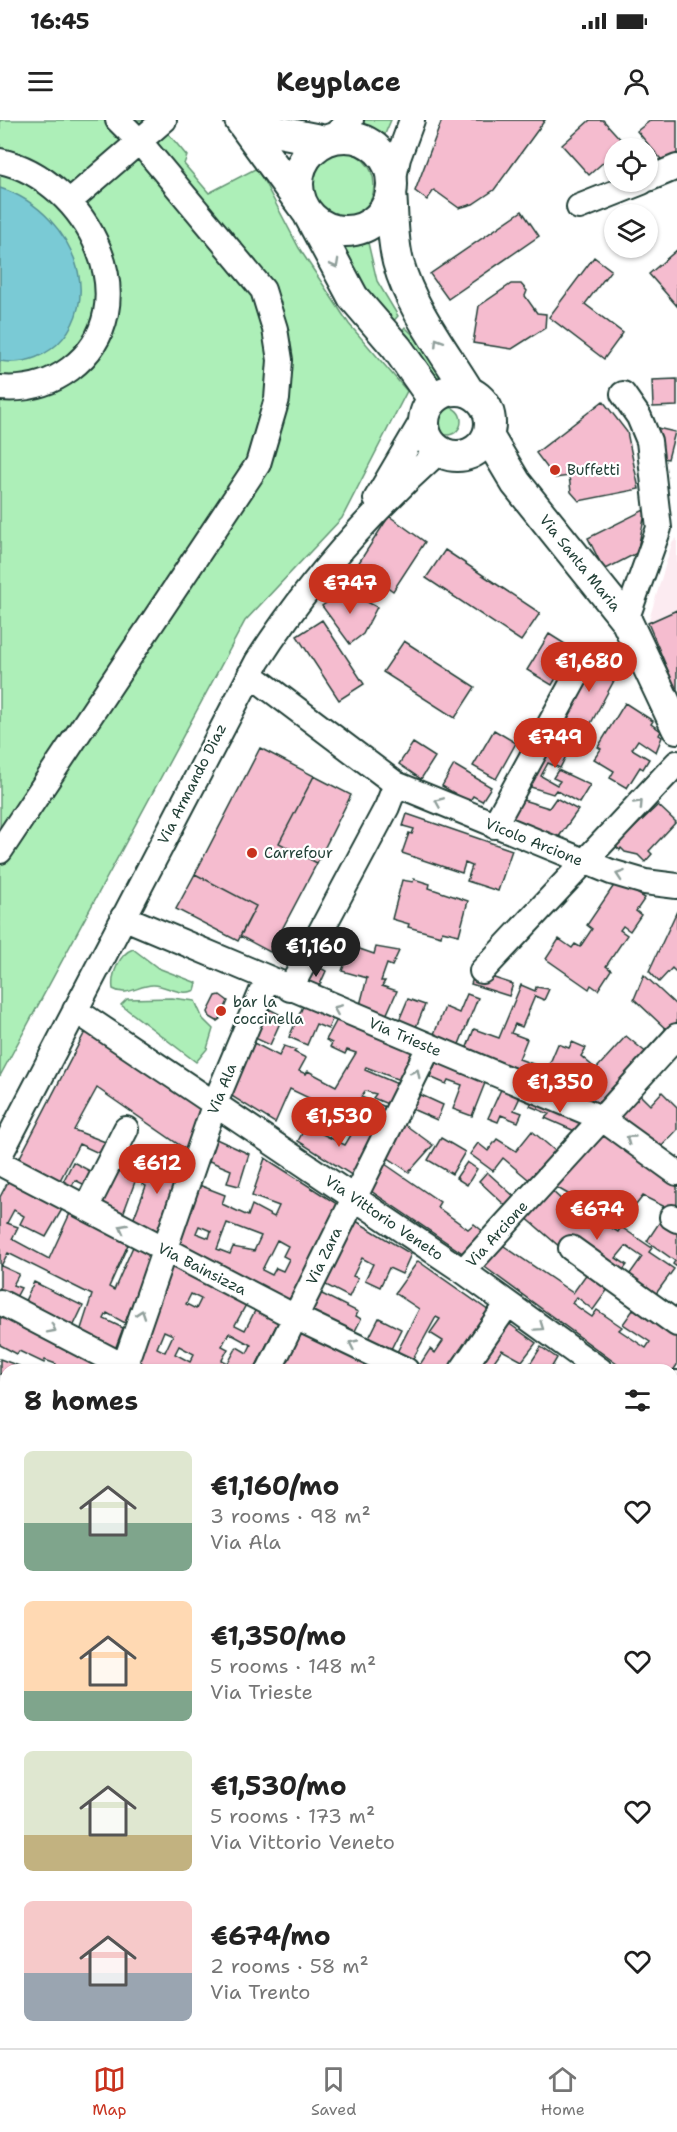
<!DOCTYPE html>
<meta charset="utf-8">
<style>
body{margin:0;font-family:"Shantell Sans",sans-serif;background:#f2f2f2;color:#222;height:100vh;display:flex;flex-direction:column;font-size:22px;white-space:nowrap}
*{box-sizing:border-box;margin:0}
p{font-size:20px;color:#767676}
.icon{flex:none;width:33px;height:33px;fill:none;stroke:currentColor;stroke-width:2;stroke-linecap:round;stroke-linejoin:round}
.map{position:relative;flex:1;overflow:hidden}
.sheet{position:absolute;left:0px;top:1244px;width:678px;height:686px;display:flex;flex-direction:column;background:#fff;border-radius:18px 18px 0 0;box-shadow:0 2px 4px #0004}
.sheet>*{flex:none}
.tools{position:absolute;left:604px;top:18px;display:grid;gap:12px}
.tools a{display:grid;place-items:center;width:54px;height:54px;border-radius:50%;background:#fff;box-shadow:0 2px 4px #0004;font-size:30px}
.price{position:absolute;translate:-50% -51px;padding:0 14px;border-radius:21px;background:#c8321e;color:#fff;font-size:20px;line-height:39px;filter:drop-shadow(0 2px 3px #0008)}
.price::after{content:'';position:absolute;left:50%;top:36px;width:18px;height:14px;margin-left:-9px;background:inherit;clip-path:polygon(0 0,100% 0,50% 100%)}
.price.current{background:#222;color:#fff}
ul{padding:0;list-style:none}
li{display:flex;align-items:center;gap:18px;height:150px;padding:0 24px}
li span{display:grid;place-items:center;flex:none;width:168px;height:120px;border-radius:9px;color:#555}
li>.icon{margin-inline-start:auto}
span .icon{width:72px;height:72px;fill:#fffc;stroke-width:1}
li b{font-size:26px}
h2{display:flex;justify-content:space-between;align-items:center;height:72px;padding:0 24px;font-size:26px}
.status{display:flex;justify-content:space-between;align-items:center;height:42px;padding:0 30px;background:#fff;direction:ltr}
.status svg{height:16px;fill:currentColor}
header{display:flex;justify-content:space-between;align-items:center;height:78px;padding:0 24px;background:#fff;font-size:27px;font-weight:700}
.tabs{display:flex;justify-content:space-around;align-items:center;height:84px;border-top:2px solid #e0e0e0;background:#fff;font-size:16px;color:#767676}
.tabs a{display:grid;justify-items:center;gap:3px}
.tabs .current{color:#c8321e}
.map>svg:first-child{display:block}
</style>
<div class="status"><b>16:45</b><svg viewBox="0 0 49 12"><path d="M0 12V9h3v3zM5 12V6h3v6zM10 12V3h3v9zM15 12V0h3v12zM26 1h20v11H26zM47 4h2v5h-2z"/></svg></div>
<header><svg class="icon" aria-label="menu" viewBox="0 0 24 24"><path d="M4 6h16M4 12h16M4 18h16"/></svg>Keyplace<svg class="icon" aria-label="person" viewBox="0 0 24 24"><circle cx="12" cy="8" r="4"/><path d="M4 21q1-7 8-7t8 7"/></svg></header>
<div class="map">
<svg width="677" height="1928" viewBox="0 0 677 1928">
<rect width="100%" height="100%" fill="#fff"/>
<filter id="ink" filterUnits="userSpaceOnUse"><feTurbulence type="fractalNoise" baseFrequency=".0167" numOctaves="2"/><feDisplacementMap in="SourceGraphic" scale="12" xChannelSelector="R" yChannelSelector="G"/><feConvolveMatrix kernelMatrix="1 2 1 2 8 2 1 2 1" color-interpolation-filters="sRGB"/></filter>
<g filter="url(#ink)">
<path fill="#fcebf1" d="M677 418V572L648 503 672 423Z"/>
<path fill="#adefb8" stroke="#669676" stroke-width="1.5" d="M0 0H157L187 36 184 44 209 73 257 48 299 128 349 204 407 271 342 398 245 501 0 956Z
M361 0H391L379 28 361 15 349 11Z
M306 65a34 34 0 1 1 68 0a34 34 0 1 1-68 0Z
M365 110 377 161 398 196 390 205 356 159 330 116Z
M405 207 435 237 449 268 436 272 400 213Z
M433 301a14 14 0 1 1 28 0a14 14 0 1 1-28 0Z
M133 829 158 848 197 863 195 870C182 877 168 866 154 865 139 864 128 878 113 869 111 855 119 834 133 829Z
M172 878 195 881 203 899 213 909 207 929 196 942 121 885 127 879Z
M0 1491 6 1493V1715L0 1713Z"/>
<path fill="#7acad5" stroke="#569295" stroke-width="1.5" d="M0 68C38 80 69 113 78 151 90 202 52 249 0 241Z"/>
<path fill="#f5bccf" stroke="#1f3d34" stroke-width="1.5" fill-rule="evenodd" d="M442 0H545L494 70 473 84 459 88 434 70 427 80 415 71Z
M590 0H603L624 23 615 28V32L589 55 562 25Z
M651 0H677V33L665 44 637 11Z
M522 91 539 116 448 179 430 154Z
M677 130V186L649 154Z
M594 137 611 150 585 184 623 213 604 239 549 197Z
M511 164H521L527 171 525 176 537 193 546 194 545 208 512 229 473 223 479 186Z
M677 259V286L653 287 652 260Z
M603 281 627 312 639 369 579 381 571 372 569 356 555 358 536 333Z
M653 307 675 312 668 339 656 337Z
M646 389 637 433 604 450 588 418Z
M389 396 425 422 393 471 386 466 380 474 354 457 359 449 356 447Z
M445 430 540 493 521 521 426 458Z
M339 474 344 480 352 474 377 487 363 514 350 524 322 486Z
M677 490V572L648 503Z
M322 500 364 564 339 580 297 516Z
M549 514 573 529 552 565 527 550Z
M404 521 475 567 455 598 383 552Z
M599 531 623 544 584 616 555 600 590 536Z
M625 583 653 601 651 604 661 611 659 615 662 617 656 632 638 620 632 629 649 639 643 649 640 647 627 668 610 658 614 651 594 639 601 629 598 627Z
M552 607 573 622 560 648 548 643 541 656 557 665 560 661 553 658 558 650 590 665 579 683 556 670 553 674 521 664Z
M494 610 516 623 496 659 473 646Z
M413 623 435 637 421 659 399 644Z
M260 628 314 656 279 723 317 743 270 832 240 816 256 786 195 754Z
M454 645 491 667 482 681 473 676 469 682 442 666Z
M314 656 351 675 317 743 279 723Z
M513 677 549 688 556 678 578 690 558 718 502 697Z
M658 685 676 702 649 731 652 734 645 742 638 735 625 732 621 728 620 730 615 726Z
M407 694 512 730 498 771 467 761 472 746 465 743 462 753 402 733 409 713 412 714 414 709 403 706Z
M195 754 256 786 238 821 176 789Z
M414 759 430 764 429 768 468 781 459 815 442 811 441 816 408 807 409 804 392 799 402 760 413 762Z
M617 761 645 778 636 791 641 795 630 811 623 806 620 810 627 815 606 846 611 850 598 870 591 865 589 869 546 839 559 819 572 828 575 824 580 827 592 809 587 805Z
M677 791V853L672 848 659 862 649 851Z
M329 818 342 825 333 842 320 836Z
M351 826 374 834 376 827 399 831 392 846 387 844 381 861H385L382 866 397 871 385 898 359 889 367 858 342 851Z
M315 845 326 851 317 871 305 866Z
M475 852 513 864 509 876 471 864Z
M644 855 677 886V902L668 911 634 879Z
M521 865 535 871 536 867 549 869 544 880 535 876 522 907 515 904 511 913 527 919 519 939 541 947 534 962 465 932 474 909 499 918Z
M467 874 478 878 457 929 432 919 445 887 459 893Z
M220 875 228 881 220 899 217 901 210 897 208 892 216 876Z
M408 879 425 885 414 912 397 905Z
M305 882 334 895 328 909 316 904 307 925 289 917Z
M269 889 283 896 270 925 255 918Z
M339 896 418 928 402 961 366 947 365 950 400 965 390 985 373 978 376 974 365 971 361 977 388 988 376 1010 290 969 275 1003 230 975 254 923 279 936 284 926 296 930 294 932 306 938 299 951 306 954 308 951 336 966 356 933 347 930 345 934 330 927 332 923 326 920Z
M92 912 207 991 191 1033 97 968 74 1010 108 1023 103 1035 79 1024 58 1064 17 1043 84 914Z
M626 916 648 934 600 987 561 972 569 957 558 952 550 966 542 962 558 924 569 928 572 922 586 928 581 936 596 949Z
M438 937 487 958 472 996 453 989 462 965 448 960 446 964 430 957Z
M503 965 522 973 514 990 522 993 518 1002 501 995 498 1002 488 998Z
M637 972 650 985 662 972 677 987V1010L661 1027 616 993Z
M419 974 443 985 437 1000 412 989Z
M535 975 590 998 577 1012 545 998 549 994 530 986Z
M404 1004 433 1025 409 1052 387 1037Z
M357 1005 375 1014 353 1056 298 1021 306 1006 345 1025Z
M605 1009 677 1064V1093L643 1076 618 1108 589 1086 554 1066Z
M532 1011 560 1035 534 1064 503 1038 493 1051 470 1034 478 1023 488 1031 497 1019 516 1031Z
M214 1018 249 1034 239 1066 227 1063 231 1050 207 1040Z
M441 1018 465 1032 452 1054 428 1040Z
M121 1031 143 1040 122 1097 93 1083Z
M150 1036 182 1049 159 1117 132 1103 146 1066 142 1064Z
M265 1038 340 1086 289 1180 177 1124 199 1065 225 1075 222 1084 248 1096 252 1085 274 1097 279 1086 252 1076ZM227 1103 261 1116 254 1131 233 1127 230 1134 217 1129ZM199 1106 211 1111 209 1118 196 1113ZM277 1120 288 1126 283 1136 289 1139 283 1151 276 1148 272 1155 262 1150Z
M73 1042 92 1052 85 1065 75 1060 70 1070 61 1066Z
M467 1042 477 1049 467 1065 456 1058Z
M385 1044 440 1082 437 1087 468 1109 474 1104 485 1113 464 1134 371 1071Z
M487 1052 517 1079 508 1088 479 1061Z
M10 1058 64 1086 46 1117 20 1104 24 1096 14 1090 7 1103 18 1107 12 1119 49 1139 72 1089 130 1120 109 1167 114 1170 135 1122 152 1131 125 1203 107 1193 104 1199 123 1208 114 1232 79 1215 92 1175 8 1133 1 1146 19 1154 13 1165 21 1168 15 1179 0 1172V1077Z
M550 1069 568 1086 562 1090 570 1095 577 1086 618 1112 621 1107 652 1128 649 1132 674 1149 655 1175 627 1158 642 1137 626 1126 616 1138 627 1145 620 1154 560 1127 524 1096Z
M663 1097 677 1107V1147L673 1144 675 1141 647 1121Z
M356 1101 411 1134 402 1154 389 1148 380 1167 365 1160 373 1144 362 1138 353 1156 358 1158 349 1177 324 1164Z
M501 1124 573 1173 590 1149 611 1165 593 1190 577 1177 572 1183 592 1197 597 1190 622 1207 619 1210 646 1228 650 1222 623 1204 638 1183 677 1209V1245L672 1252V1250H625L482 1145Z
M169 1140 248 1181 235 1205 245 1210 258 1185 281 1196 254 1250H144L134 1245ZM191 1174 201 1179 196 1189 186 1184ZM164 1211 173 1215 165 1232 157 1228ZM229 1213 251 1225 247 1233 237 1227 228 1243 222 1240 228 1229 222 1226ZM179 1226 194 1234 190 1242 175 1234Z
M418 1141 489 1191 448 1250 417 1249 430 1229 435 1233 443 1221 430 1213 440 1199 436 1197 410 1244 394 1238 419 1189 395 1173Z
M34 1162 83 1186 72 1209 23 1185Z
M320 1173 358 1192 356 1196 361 1199 353 1215 310 1194Z
M0 1191 109 1250H54L56 1244 45 1240 44 1243 19 1231 17 1234 0 1225Z
M379 1198 401 1209 388 1235 366 1224Z
M504 1200 536 1223 522 1241 502 1230 488 1250H469Z
M303 1209 385 1250H282Z
M541 1227 557 1238 550 1250H530L528 1247Z
M0 1239 19 1246 17 1250H6V1256L0 1254Z
M0 1288 6 1290V1318L0 1314Z
M2 1337 6 1339V1371L0 1368Z
M0 1382 6 1385V1399L2 1397 0 1400Z
M672 1410 677 1414V1429L672 1436Z
M6 1435V1457L0 1455Z
M677 1459V1503L672 1510V1467Z
M677 1534V1585L672 1581 675 1568 672 1565V1542Z
M672 1660 677 1661V1734L672 1731Z
M0 1733 6 1739V1756L0 1762Z
M6 1849V1882L0 1887V1855Z
M675 1876 677 1877V1907L672 1904V1881Z
M672 1914 677 1917V1928H646L649 1923H672Z
M25 1923H70L64 1928H30Z
M91 1923H133L128 1928H96Z
M209 1923H245L242 1928H206Z
M270 1923H326L329 1925 327 1928H267Z
M339 1923H373L370 1928H347Z
M411 1923H430L428 1928H420Z
M461 1923H496L493 1928H458Z"/>
<g fill="none" stroke-linecap="round" stroke-linejoin="round">
<g stroke="#1f3d34" stroke-width="28">
<path id="minor" d="M330 19 351 0
M0 41C87 59 152 188 70 249 50 264 25 270 0 268
M648 59 677 47
M391 72 398 38 412 0
M69 82 164 0
M579 87 642 62
M623 274 639 297 649 321 659 408 626 500
M376 379 425 296
M250 554 396 664 611 752 645 762 677 766
M494 706 585 540
M0 731 258 344 277 279 280 240 275 209 263 170 139 21 118 0
M123 797 601 998 677 1053
M482 851 677 643
M290 869 387 687 396 664
M75 890 463 1151 600 1250
M0 1035 257 542C307 464 370 393 439 331
M0 1043 295 1197 406 1250
M86 1088 126 1009
M672 1097 677 1100
M571 1128 677 1204
M463 1151 677 916
M0 1182 131 1250
M123 1250 215 983 267 859
M269 1250 429 927
M462 1250 507 1185
M672 1269 677 1263
M672 1300 677 1304
M0 1325 6 1328
M672 1454 677 1446
M0 1475 6 1477
M0 1581 6 1568
M672 1637 677 1630
M0 1786 6 1792
M0 1910 6 1917
M148 1923 153 1928
M619 1923 628 1928
M263 1928 266 1923
M391 1928 394 1923
M512 1928 515 1923"/>
</g>
<g stroke="#1f3d34" stroke-width="34">
<path id="major" d="M240 0 302 85
M244 5 325 21
M298 64a47 47 0 1 1 94 0a47 47 0 1 1-94 0Z
M391 72C393 95 392 119 398 142 411 189 444 231 469 272
M309 95 353 177 397 228 433 279
M424 303a33 33 0 1 1 66 0a33 33 0 1 1-66 0Z
M488 316 516 363 626 500 677 608"/>
</g>
<path stroke="#1f3d34" stroke-width="3" stroke-dasharray="4.5 4.5" stroke-linecap="butt" d="M672 1872 677 1863"/>
<use href="#minor" stroke="#fff" stroke-width="24"/>
<use href="#major" stroke="#fff" stroke-width="30"/>
<path stroke="#1f3d34" stroke-width="4.5" d="M672 1817 677 1808
M610 1928 613 1923"/>
</g>
<defs><path id="oneway-chevron" d="M-2-3.5L2.5 0L-2 3.5" fill="none" stroke-width="1.6" stroke-linecap="round" stroke-linejoin="round" transform="scale(1.5)"/></defs>
<g stroke="#8f9e9a">
<use href="#oneway-chevron" transform="translate(335 144) rotate(61)"/>
<use href="#oneway-chevron" transform="translate(438 222) rotate(-122)"/>
<use href="#oneway-chevron" transform="translate(439 682) rotate(-157)"/>
<use href="#oneway-chevron" transform="translate(639 684) rotate(-47)"/>
<use href="#oneway-chevron" transform="translate(620 755) rotate(-161)"/>
<use href="#oneway-chevron" transform="translate(337 889) rotate(-157)"/>
<use href="#oneway-chevron" transform="translate(416 953) rotate(-63)"/>
<use href="#oneway-chevron" transform="translate(630 1019) rotate(-144)"/>
<use href="#oneway-chevron" transform="translate(123 1108) rotate(-152)"/>
<use href="#oneway-chevron" transform="translate(141 1194) rotate(-71)"/>
<use href="#oneway-chevron" transform="translate(540 1207) rotate(35)"/>
<use href="#oneway-chevron" transform="translate(52 1209) rotate(27)"/>
<use href="#oneway-chevron" transform="translate(353 1224) rotate(-155)"/>
</g>
</g>
<g fill="#c8321e" stroke="#fff" stroke-width="2">
<circle cx="555" cy="350" r="6"/>
<circle cx="252" cy="733" r="6"/>
<circle cx="221" cy="891" r="6"/>
</g>
<g text-anchor="middle" stroke-width="4.5" stroke-linejoin="round" paint-order="stroke">
<g font-size="15" fill="#1f3d34" stroke="#fff" text-anchor="start">
<text x="567" y="355">Buffetti</text>
<text x="264" y="738">Carrefour</text>
<text x="233" y="887">bar la<tspan x="233" dy="17">coccinella</tspan></text>
</g>
<g font-size="15" fill="#1f3d34" stroke="#fff">
<text transform="translate(580 443) rotate(51)" y="5">Via Santa Maria</text>
<text transform="translate(192 664) rotate(-63)" y="5">Via Armando Diaz</text>
<text transform="translate(534 722) rotate(22)" y="5">Vicolo Arcione</text>
<text transform="translate(405 917) rotate(23)" y="5">Via Trieste</text>
<text transform="translate(222 969) rotate(-68)" y="5">Via Ala</text>
<text transform="translate(384 1098) rotate(34)" y="5">Via Vittorio Veneto</text>
<text transform="translate(497 1114) rotate(-48)" y="5">Via Arcione</text>
<text transform="translate(324 1136) rotate(-64)" y="5">Via Zara</text>
<text transform="translate(202 1149) rotate(27)" y="5">Via Bainsizza</text>
</g>
</g>
</svg>
<div class="tools">
<a><svg class="icon" aria-label="locate" viewBox="0 0 24 24"><circle cx="12" cy="12" r="6"/><path d="M12 2v4M12 18v4M2 12h4M18 12h4"/></svg></a>
<a><svg class="icon" aria-label="layers" viewBox="0 0 24 24"><path d="M12 4l9 5-9 5-9-5zM3 14l9 5 9-5"/></svg></a>
</div>
<b class="price" style="left:350px;top:495px">€747</b>
<b class="price" style="left:589px;top:573px">€1,680</b>
<b class="price" style="left:555px;top:649px">€749</b>
<b class="price current" style="left:316px;top:858px">€1,160</b>
<b class="price" style="left:560px;top:994px">€1,350</b>
<b class="price" style="left:339px;top:1028px">€1,530</b>
<b class="price" style="left:157px;top:1075px">€612</b>
<b class="price" style="left:597px;top:1121px">€674</b>
<section class="sheet">
<h2>8 homes<svg class="icon" aria-label="filters" viewBox="0 0 24 24"><path d="M4 7h16M4 17h16"/><circle cx="9" cy="7" r="2"/><circle cx="15" cy="17" r="2"/></svg></h2>
<ul>
<li><span style="background:linear-gradient(#dfe7d0 60%,#7fa58c 0)"><svg class="icon" aria-label="home" viewBox="0 0 24 24"><path d="M3 11l9-7 9 7M6 9v11h12V9"/></svg></span><div><b>€1,160/mo</b><p>3 rooms · 98 m²</p><p>Via Ala</p></div><svg class="icon" aria-label="heart" viewBox="0 0 24 24"><path d="M12 20l-8-8c-3-5 5-10 8-4 3-6 11-1 8 4z"/></svg></li>
<li><span style="background:linear-gradient(#ffd9b3 75%,#7fa58c 0)"><svg class="icon" aria-label="home" viewBox="0 0 24 24"><path d="M3 11l9-7 9 7M6 9v11h12V9"/></svg></span><div><b>€1,350/mo</b><p>5 rooms · 148 m²</p><p>Via Trieste</p></div><svg class="icon" aria-label="heart" viewBox="0 0 24 24"><path d="M12 20l-8-8c-3-5 5-10 8-4 3-6 11-1 8 4z"/></svg></li>
<li><span style="background:linear-gradient(#dfe7d0 70%,#c2b280 0)"><svg class="icon" aria-label="home" viewBox="0 0 24 24"><path d="M3 11l9-7 9 7M6 9v11h12V9"/></svg></span><div><b>€1,530/mo</b><p>5 rooms · 173 m²</p><p>Via Vittorio Veneto</p></div><svg class="icon" aria-label="heart" viewBox="0 0 24 24"><path d="M12 20l-8-8c-3-5 5-10 8-4 3-6 11-1 8 4z"/></svg></li>
<li><span style="background:linear-gradient(#f6c9c9 60%,#9aa5b1 0)"><svg class="icon" aria-label="home" viewBox="0 0 24 24"><path d="M3 11l9-7 9 7M6 9v11h12V9"/></svg></span><div><b>€674/mo</b><p>2 rooms · 58 m²</p><p>Via Trento</p></div><svg class="icon" aria-label="heart" viewBox="0 0 24 24"><path d="M12 20l-8-8c-3-5 5-10 8-4 3-6 11-1 8 4z"/></svg></li>
</ul>
</section>
</div>
<nav class="tabs">
<a class="current"><svg class="icon" aria-label="map" viewBox="0 0 24 24"><path d="M3 6l6-2 6 2 6-2v14l-6 2-6-2-6 2zM9 4v14M15 6v14"/></svg>Map</a>
<a><svg class="icon" aria-label="saved" viewBox="0 0 24 24"><path d="M7 4h10v16l-5-4-5 4z"/></svg>Saved</a>
<a><svg class="icon" aria-label="home" viewBox="0 0 24 24"><path d="M3 11l9-7 9 7M6 9v11h12V9"/></svg>Home</a>
</nav>
